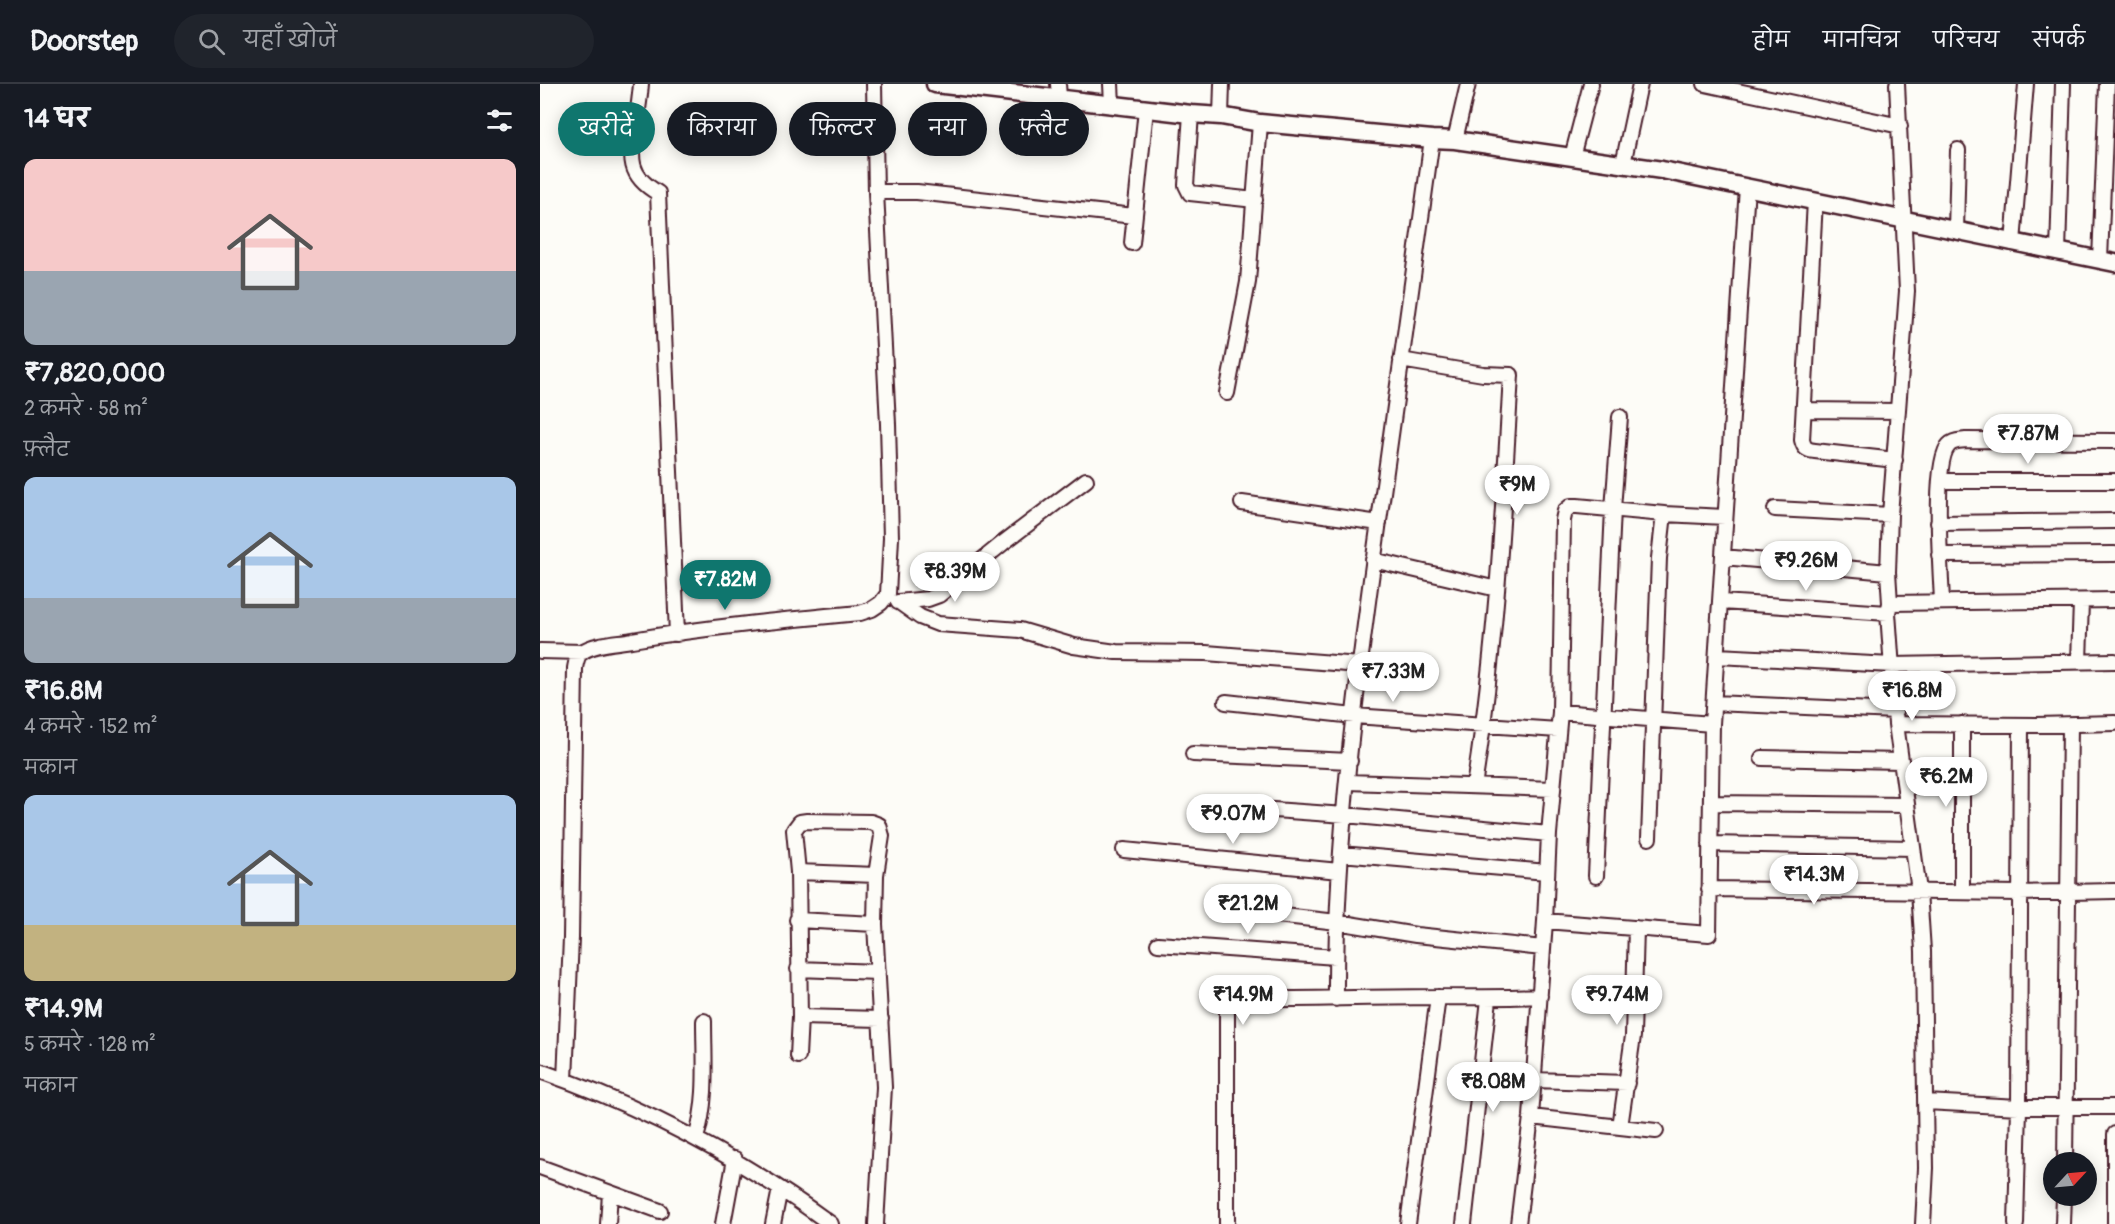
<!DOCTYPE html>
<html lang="hi">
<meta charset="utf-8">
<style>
body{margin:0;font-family:Pangolin,"Playpen Sans Deva",sans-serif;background:#20242c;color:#f1f3f6;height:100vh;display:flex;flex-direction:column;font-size:22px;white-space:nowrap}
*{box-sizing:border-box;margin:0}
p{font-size:20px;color:#9ea1a6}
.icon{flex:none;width:33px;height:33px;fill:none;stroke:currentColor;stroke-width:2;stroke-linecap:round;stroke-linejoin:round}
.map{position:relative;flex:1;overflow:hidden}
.drawer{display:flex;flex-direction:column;background:#171b24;width:540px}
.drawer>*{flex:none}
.top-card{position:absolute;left:18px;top:18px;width:570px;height:54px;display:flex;gap:12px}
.needle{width:39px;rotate:64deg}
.controls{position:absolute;left:1503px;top:1068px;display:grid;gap:12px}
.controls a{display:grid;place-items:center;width:54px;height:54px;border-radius:50%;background:#171b24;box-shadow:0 3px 15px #0003;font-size:30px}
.price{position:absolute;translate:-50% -51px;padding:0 14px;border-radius:21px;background:#fff;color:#222;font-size:20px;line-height:39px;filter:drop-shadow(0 2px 3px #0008)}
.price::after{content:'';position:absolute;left:50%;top:36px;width:18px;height:14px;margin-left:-9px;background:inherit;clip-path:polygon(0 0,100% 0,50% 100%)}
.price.current{background:#0f766e;color:#fff}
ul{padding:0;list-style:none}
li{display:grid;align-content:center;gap:12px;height:318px;padding:0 24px}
li span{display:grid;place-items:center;height:186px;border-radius:12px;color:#555}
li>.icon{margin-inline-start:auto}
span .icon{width:108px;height:108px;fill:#fffc;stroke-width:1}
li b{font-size:26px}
h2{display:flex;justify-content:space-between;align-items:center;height:72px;padding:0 24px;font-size:26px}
.chip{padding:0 21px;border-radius:27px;background:#171b24;box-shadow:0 3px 15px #0003;font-size:21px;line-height:54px}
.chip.current{background:#0f766e;color:#fff}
header{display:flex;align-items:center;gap:36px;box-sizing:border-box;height:84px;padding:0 30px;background:#171b24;border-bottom:2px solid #363941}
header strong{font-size:28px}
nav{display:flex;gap:33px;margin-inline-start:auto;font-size:21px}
.search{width:420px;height:54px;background:#20242c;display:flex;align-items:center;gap:15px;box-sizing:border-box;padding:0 21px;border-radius:33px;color:#9ea1a6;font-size:22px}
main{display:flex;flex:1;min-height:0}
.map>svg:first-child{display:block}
</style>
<header>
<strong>Doorstep</strong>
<div class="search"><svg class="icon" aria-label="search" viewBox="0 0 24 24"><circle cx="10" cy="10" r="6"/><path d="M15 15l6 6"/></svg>यहाँ खोजें</div>
<nav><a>होम</a><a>मानचित्र</a><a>परिचय</a><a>संपर्क</a></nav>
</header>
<main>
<section class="drawer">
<h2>14 घर<svg class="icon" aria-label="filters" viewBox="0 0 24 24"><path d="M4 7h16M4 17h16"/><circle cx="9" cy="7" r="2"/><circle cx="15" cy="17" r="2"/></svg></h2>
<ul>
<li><span style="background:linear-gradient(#f6c9c9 60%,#9aa5b1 0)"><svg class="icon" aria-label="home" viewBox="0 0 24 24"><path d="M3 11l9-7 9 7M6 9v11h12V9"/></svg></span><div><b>₹7,820,000</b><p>2 कमरे · 58 m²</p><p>फ़्लैट</p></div></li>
<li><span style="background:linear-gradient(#a9c7e8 65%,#9aa5b1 0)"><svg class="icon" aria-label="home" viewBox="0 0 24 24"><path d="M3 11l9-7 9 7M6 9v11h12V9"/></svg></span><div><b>₹16.8M</b><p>4 कमरे · 152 m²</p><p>मकान</p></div></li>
<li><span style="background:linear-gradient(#a9c7e8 70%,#c2b280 0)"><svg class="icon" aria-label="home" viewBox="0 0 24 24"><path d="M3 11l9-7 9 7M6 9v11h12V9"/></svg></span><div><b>₹14.9M</b><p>5 कमरे · 128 m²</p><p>मकान</p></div></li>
</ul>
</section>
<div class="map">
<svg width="1575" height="1140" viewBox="0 0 1575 1140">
<rect width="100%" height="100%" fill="#fdfcf7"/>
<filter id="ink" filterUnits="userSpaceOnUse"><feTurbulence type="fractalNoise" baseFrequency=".0167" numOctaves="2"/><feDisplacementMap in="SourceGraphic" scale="12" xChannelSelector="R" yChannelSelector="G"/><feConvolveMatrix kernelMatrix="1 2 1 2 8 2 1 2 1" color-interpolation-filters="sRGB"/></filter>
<g filter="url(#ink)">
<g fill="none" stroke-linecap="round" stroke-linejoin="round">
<g stroke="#4a1f2b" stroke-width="18">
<path id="minor" d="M101 0C100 13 98 26 96 38 91 71 85 90 118 109L137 550
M518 0 519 13
M571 0 572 20
M1165 0 1360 42
M1357 0 1367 207 1350 431 1348 488 1350 519 1348 529 1356 640 1379 807 1383 867 1386 1084 1383 1140
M651 30 646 101 650 109 715 116
M681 32 682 0
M915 56 928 0
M1032 73 1051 0
M1083 80 1100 0
M336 108H377L594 132
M1275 117 1262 356C1264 364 1266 366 1275 367L1355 376
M1416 147 1418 66
M592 159 606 25
M1473 159 1486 0
M1518 168 1523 0
M1560 176 1567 0
M861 276 943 290 971 291C963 428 956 567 934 702
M687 309 708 198 720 39
M1265 326 1358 327
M1400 397H1575
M702 419 839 439
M1235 425 1350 431
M1398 439 1575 437
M1399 471 1575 470
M1183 473 1348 488
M833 476 957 505
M1402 517C1401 490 1392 378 1409 361 1414 356 1420 357 1426 356L1575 357
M358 518 388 515 399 511 463 459 546 396
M359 518 380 533 398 540 480 546 534 562 576 568 666 569 820 581
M1181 518 1348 529
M1350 519 1575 516
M0 567 43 568
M1177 572 1352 581 1575 577
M1539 577 1541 518
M686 618 814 632 1018 646
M1174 619 1356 627
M1020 628 1172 640
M1356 640 1497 641 1575 639
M653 670 810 677
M1222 674 1361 677
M808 698 1013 705
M1171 719 1366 721
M664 721 805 731 1009 750
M1109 754 1119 474 1124 430
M1170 760 1373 764
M584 766 799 787
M801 770 1007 788
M258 788 336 791
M1056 792 1073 425 1080 333
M1169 805 1479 809 1575 807
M1422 808V640
M710 828 797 838 876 851 1003 864
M257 836 335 840
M1005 837 1169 850 1172 640 1207 103
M618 860 796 873
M258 885 338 888
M796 915C795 756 817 595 839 437 857 310 874 183 892 55
M260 933 341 935
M258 972 260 933 258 788 254 746 260 738 267 737 331 738 339 741 342 752 336 791 335 840 344 1003 336 1140
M0 987C106 1024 201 1074 291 1140
M25 996 31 854 35 584C36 579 37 571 42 568 55 559 77 559 92 556 167 543 244 536 320 529L332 525 341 519 348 510 351 454 348 340 336 108 334 0
M994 996 1087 999
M1386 1018 1479 1023H1575
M991 1033 1116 1047
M1080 1043 1093 952 1096 844
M156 1054C168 1016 164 977 164 937
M1525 1078 1530 641
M0 1083 120 1127
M68 1140 70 1109
M183 1140 195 1075
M233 1140 240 1105
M687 1140V926L688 920 694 916 702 915C768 916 833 913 899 913 933 913 966 914 1000 912
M868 1140 898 913
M924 1140 949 915
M978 1140 991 1033 1005 837 1009 750 1020 628 1023 436 1025 427 1031 422H1037L1124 430 1185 433
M1476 1140 1479 1023 1481 641
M1523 1140 1524 1112
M1575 1140V1050"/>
</g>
<g stroke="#4a1f2b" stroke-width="21">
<path id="tertiary" d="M395 0 651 30 681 32 720 39 892 55 915 56 1122 86 1575 179"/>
</g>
<use href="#minor" stroke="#fdfcf7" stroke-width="14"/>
<use href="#tertiary" stroke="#fdfcf7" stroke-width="16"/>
</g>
</g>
</svg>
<div class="controls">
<a><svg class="needle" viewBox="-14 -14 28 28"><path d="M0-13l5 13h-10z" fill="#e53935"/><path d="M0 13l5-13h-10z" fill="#9ea1a6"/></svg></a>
</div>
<b class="price" style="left:1488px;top:381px">₹7.87M</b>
<b class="price" style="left:977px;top:432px">₹9M</b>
<b class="price" style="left:1266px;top:508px">₹9.26M</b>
<b class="price" style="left:415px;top:519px">₹8.39M</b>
<b class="price current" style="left:185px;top:527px">₹7.82M</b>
<b class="price" style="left:853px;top:619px">₹7.33M</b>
<b class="price" style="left:1372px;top:638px">₹16.8M</b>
<b class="price" style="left:1406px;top:724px">₹6.2M</b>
<b class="price" style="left:693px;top:761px">₹9.07M</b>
<b class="price" style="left:1274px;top:822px">₹14.3M</b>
<b class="price" style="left:708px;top:851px">₹21.2M</b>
<b class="price" style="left:703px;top:942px">₹14.9M</b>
<b class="price" style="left:1077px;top:942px">₹9.74M</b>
<b class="price" style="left:953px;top:1029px">₹8.08M</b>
<div class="top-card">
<a class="chip current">खरीदें</a>
<a class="chip">किराया</a>
<a class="chip">फ़िल्टर</a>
<a class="chip">नया</a>
<a class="chip">फ़्लैट</a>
</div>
</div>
</main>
